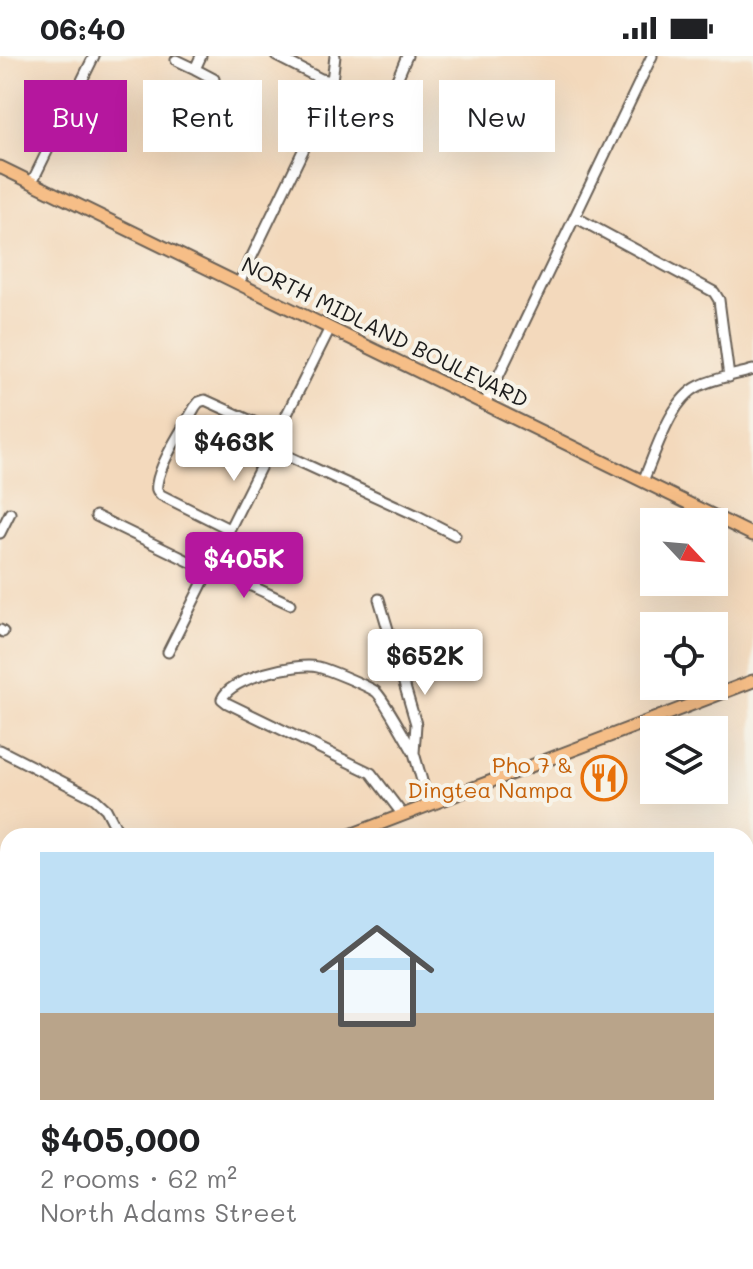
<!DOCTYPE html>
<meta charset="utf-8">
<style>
body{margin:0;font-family:Mali,sans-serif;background:#f2f2f2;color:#202124;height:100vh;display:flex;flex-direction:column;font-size:30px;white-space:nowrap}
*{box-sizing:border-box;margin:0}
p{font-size:26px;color:#757577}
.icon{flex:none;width:44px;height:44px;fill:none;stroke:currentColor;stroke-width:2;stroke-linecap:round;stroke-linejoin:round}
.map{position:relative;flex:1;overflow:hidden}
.drawer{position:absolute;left:0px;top:772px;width:754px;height:442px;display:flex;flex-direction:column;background:#fff;border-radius:24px 24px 0 0;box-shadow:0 8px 32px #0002}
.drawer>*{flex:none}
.hud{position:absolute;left:24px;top:24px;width:706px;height:72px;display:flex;gap:16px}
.needle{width:52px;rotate:116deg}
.controls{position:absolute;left:640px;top:452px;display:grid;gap:16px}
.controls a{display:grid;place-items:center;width:88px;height:88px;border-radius:0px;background:#fff;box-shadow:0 8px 32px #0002;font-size:40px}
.price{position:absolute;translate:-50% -68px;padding:0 18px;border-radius:8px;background:#fff;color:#222;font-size:26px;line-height:52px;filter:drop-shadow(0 2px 4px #0008)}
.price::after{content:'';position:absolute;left:50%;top:48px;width:24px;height:18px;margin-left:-12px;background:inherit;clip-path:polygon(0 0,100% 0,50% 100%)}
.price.on{background:#b5179e;color:#fff}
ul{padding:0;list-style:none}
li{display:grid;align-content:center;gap:16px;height:424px;padding:0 40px}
li span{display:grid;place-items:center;height:248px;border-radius:0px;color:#555}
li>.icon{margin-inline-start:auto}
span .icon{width:144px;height:144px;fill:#fffc;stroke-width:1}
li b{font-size:34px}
.chip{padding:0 28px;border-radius:0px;background:#fff;box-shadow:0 8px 32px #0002;font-size:28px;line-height:72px}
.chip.on{background:#b5179e;color:#fff}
.status{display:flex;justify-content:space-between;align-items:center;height:56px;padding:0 40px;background:#fff;direction:ltr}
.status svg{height:22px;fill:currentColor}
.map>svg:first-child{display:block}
</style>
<div class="status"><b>06:40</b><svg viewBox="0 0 49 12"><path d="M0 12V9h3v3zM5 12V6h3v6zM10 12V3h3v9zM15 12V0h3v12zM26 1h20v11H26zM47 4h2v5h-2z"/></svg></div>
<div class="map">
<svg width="753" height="1213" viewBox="0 0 753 1213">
<rect width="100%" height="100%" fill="#f7f3e8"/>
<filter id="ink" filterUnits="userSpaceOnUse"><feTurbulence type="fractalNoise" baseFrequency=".0125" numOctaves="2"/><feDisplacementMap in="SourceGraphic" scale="16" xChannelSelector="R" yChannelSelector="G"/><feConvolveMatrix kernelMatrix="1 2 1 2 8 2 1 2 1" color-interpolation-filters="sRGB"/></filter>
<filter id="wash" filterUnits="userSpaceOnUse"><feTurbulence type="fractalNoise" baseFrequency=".006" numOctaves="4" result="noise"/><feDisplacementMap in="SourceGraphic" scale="32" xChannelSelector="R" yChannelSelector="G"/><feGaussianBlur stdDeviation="1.8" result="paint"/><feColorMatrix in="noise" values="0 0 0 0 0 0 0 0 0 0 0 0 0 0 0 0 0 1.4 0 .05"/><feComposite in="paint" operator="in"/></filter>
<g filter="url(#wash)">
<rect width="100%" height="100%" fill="#f3d9bc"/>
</g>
<g filter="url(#ink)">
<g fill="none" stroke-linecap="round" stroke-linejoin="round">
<g stroke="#675e54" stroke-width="13">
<path id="minor" d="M276 0 321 23 332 25
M176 4 195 13 201 0
M195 13 214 23
M327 45C338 50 357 63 370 60 386 56 400 15 407 0
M32 126 94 0
M575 161 714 236 719 244 729 321
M239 227 327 45 332 25 335 0
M485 348 652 0
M270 392 418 460 455 479
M643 425C656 396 670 344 699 330 715 322 736 319 753 314
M96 460 209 515
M229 473 161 439C157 434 156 435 157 428 160 406 184 371 195 351L199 346 205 344 278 377
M0 477 10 457
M211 511 290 548
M379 543 416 668 414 697 429 749
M0 574 3 576
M168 596 330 272
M0 694 94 742 106 753 120 780
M403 759 371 717 227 647 222 643C230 622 297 606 318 611 330 614 365 629 375 635 381 638 408 687 414 697
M746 1000 753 997
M746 1173 753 1170
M635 1213 655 1206"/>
</g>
<g stroke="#675e54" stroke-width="15">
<path id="major" d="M0 111 753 479
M348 780 753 625
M0 913 8 910"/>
</g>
<use href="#minor" stroke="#fff" stroke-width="9"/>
<use href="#major" stroke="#f6be87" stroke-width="11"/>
<g stroke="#1c1c1c" stroke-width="6">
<path id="rail" d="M746 1155 753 1153
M0 1204 8 1201
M608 1213 627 1206"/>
</g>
<use href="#rail" stroke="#f7f3e8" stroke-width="3" stroke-dasharray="9" stroke-linecap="butt"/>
</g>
</g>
<defs>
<g id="restaurant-ring" transform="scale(2.3)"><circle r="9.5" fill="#f7f3e8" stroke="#e8710a" stroke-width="1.5"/><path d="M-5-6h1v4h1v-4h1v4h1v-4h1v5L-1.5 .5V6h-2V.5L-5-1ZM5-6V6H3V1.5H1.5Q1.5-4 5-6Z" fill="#e8710a"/></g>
</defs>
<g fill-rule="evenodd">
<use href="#restaurant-ring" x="604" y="722"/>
</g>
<g text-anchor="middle" stroke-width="8" stroke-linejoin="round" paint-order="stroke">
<g font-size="22" fill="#1c1c1c" stroke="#f7f3e8">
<text transform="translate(385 276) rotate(26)" y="8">NORTH MIDLAND BOULEVARD</text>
</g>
<g font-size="22" fill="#c56008" stroke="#f7f3e8" text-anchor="end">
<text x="573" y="717">Pho 7 &amp;<tspan x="573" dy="25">Dingtea Nampa</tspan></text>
</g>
</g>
</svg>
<div class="controls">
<a><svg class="needle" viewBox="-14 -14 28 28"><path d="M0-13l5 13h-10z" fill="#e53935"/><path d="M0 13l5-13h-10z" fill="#757577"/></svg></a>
<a><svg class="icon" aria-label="locate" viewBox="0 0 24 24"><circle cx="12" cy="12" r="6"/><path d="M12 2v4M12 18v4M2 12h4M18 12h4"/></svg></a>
<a><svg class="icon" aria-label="layers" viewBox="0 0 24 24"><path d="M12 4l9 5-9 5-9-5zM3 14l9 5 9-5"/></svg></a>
</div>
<b class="price" style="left:234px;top:427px">$463K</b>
<b class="price on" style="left:244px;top:544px">$405K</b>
<b class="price" style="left:425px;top:641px">$652K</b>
<div class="hud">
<a class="chip on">Buy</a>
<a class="chip">Rent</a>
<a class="chip">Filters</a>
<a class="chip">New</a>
</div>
<section class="drawer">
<ul>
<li><span style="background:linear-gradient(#bfe0f5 65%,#b9a48a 0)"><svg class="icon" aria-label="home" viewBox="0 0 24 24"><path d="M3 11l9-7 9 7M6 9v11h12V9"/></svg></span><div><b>$405,000</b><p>2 rooms · 62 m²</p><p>North Adams Street</p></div></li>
</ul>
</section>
</div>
